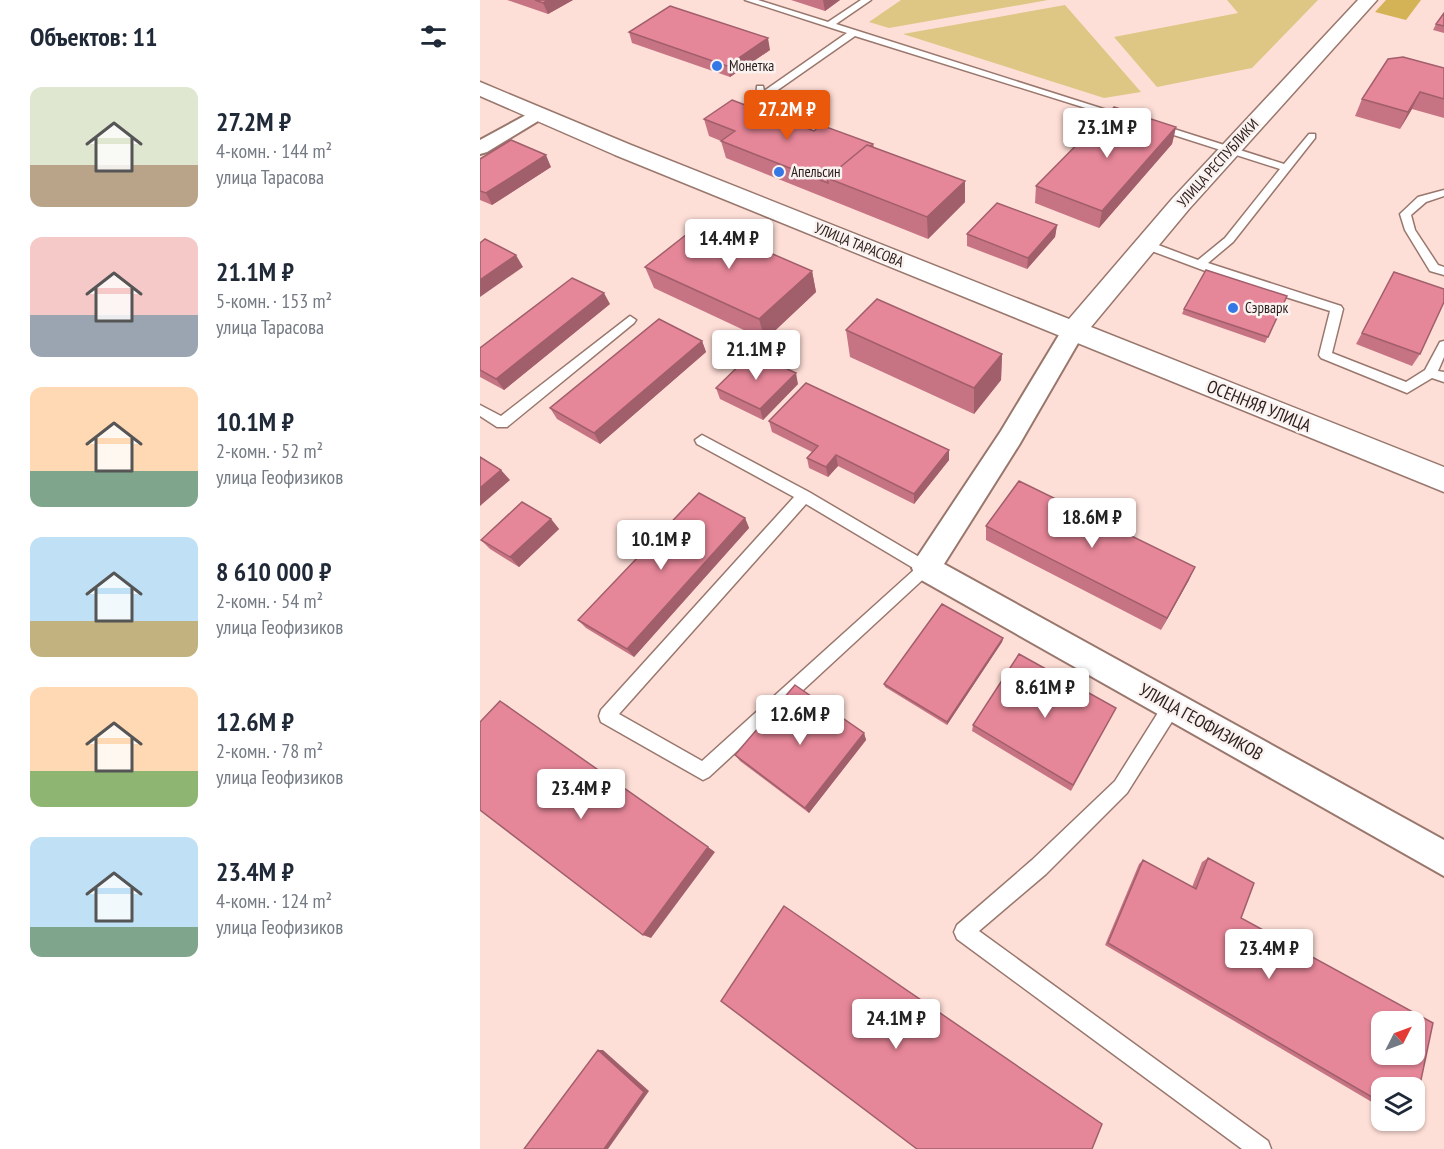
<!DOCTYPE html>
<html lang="ru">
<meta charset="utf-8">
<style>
body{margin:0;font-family:"PT Sans Narrow",sans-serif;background:#f2f2f3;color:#1f2937;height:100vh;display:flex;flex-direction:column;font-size:22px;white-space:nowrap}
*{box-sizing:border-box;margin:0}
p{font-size:20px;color:#747a83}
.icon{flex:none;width:33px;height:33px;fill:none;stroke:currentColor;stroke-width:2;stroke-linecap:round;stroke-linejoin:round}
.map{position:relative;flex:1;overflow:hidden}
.sheet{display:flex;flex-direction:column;background:#fff;width:480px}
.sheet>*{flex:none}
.needle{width:39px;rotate:48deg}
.controls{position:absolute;left:891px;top:1011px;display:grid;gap:12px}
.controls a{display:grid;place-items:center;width:54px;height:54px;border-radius:12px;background:#fff;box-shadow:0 2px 4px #0004;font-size:30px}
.price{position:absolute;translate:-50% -51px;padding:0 14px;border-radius:6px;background:#fff;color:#222;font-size:20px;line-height:39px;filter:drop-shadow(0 2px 3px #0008)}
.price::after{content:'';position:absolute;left:50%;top:36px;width:18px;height:14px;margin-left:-9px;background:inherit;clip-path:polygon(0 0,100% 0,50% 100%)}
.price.active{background:#ea580c;color:#fff}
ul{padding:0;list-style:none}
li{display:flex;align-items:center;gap:18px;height:150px;padding:0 30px}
li span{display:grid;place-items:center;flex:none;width:168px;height:120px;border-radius:12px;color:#555}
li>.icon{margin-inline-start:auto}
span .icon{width:72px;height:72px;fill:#fffc;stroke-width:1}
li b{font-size:26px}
h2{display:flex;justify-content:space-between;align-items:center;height:72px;padding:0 30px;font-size:26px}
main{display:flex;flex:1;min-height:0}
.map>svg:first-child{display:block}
</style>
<main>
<section class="sheet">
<h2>Объектов: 11<svg class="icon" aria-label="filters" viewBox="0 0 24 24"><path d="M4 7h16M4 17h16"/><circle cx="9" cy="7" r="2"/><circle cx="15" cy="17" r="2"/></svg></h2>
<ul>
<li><span style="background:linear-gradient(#dfe7d0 65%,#b9a48a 0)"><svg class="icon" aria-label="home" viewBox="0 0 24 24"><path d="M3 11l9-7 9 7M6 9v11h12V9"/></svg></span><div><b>27.2M ₽</b><p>4-комн. · 144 m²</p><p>улица Тарасова</p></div></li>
<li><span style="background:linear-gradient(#f6c9c9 65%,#9aa5b1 0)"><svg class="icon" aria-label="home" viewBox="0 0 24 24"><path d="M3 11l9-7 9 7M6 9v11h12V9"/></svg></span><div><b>21.1M ₽</b><p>5-комн. · 153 m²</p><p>улица Тарасова</p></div></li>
<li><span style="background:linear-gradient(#ffd9b3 70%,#7fa58c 0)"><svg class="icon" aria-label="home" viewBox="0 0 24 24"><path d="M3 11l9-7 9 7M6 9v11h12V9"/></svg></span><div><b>10.1M ₽</b><p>2-комн. · 52 m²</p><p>улица Геофизиков</p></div></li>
<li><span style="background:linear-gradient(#bfe0f5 70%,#c2b280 0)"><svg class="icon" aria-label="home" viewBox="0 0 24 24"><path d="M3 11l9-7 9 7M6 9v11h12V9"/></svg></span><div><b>8 610 000 ₽</b><p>2-комн. · 54 m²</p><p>улица Геофизиков</p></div></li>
<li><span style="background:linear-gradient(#ffd9b3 70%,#8fb573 0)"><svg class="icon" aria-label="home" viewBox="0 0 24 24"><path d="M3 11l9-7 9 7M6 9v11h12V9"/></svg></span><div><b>12.6M ₽</b><p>2-комн. · 78 m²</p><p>улица Геофизиков</p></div></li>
<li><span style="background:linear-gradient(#bfe0f5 75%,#7fa58c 0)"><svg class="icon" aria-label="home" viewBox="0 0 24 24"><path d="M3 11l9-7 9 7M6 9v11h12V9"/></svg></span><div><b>23.4M ₽</b><p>4-комн. · 124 m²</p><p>улица Геофизиков</p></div></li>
</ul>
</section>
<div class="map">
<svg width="964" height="1149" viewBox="0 0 964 1149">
<rect width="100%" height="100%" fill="#fedfd7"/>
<path fill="#dec685" d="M421 0H568L409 28 389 22Z
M747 0H838L772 68 677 87 634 37 758 13Z
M585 5 661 92 624 98 423 34Z"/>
<path fill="#d4b356" d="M906 0H941L926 20 895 12Z"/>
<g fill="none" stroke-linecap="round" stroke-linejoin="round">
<g stroke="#99776d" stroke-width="3">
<path id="service" d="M265 0H278L348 22 381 0H391L356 24 652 118 644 120 375 36 282 101H276L277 86H283L284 91 367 33Z
M675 123 804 164 829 134H835V138L753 242 728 263 861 306 863 309 852 353 926 382 945 370 960 342 964 341V357L958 371 964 372V382L952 378 927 393 841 358 839 355 850 311 736 275 661 247 659 244 665 240 718 260 745 238 800 169 672 128 670 126Z
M964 190V196L946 202 931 215 935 230 958 265 964 267V275L950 271 925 230 920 214 938 197Z
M150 316 156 320 154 323 27 427H17L0 416V405L21 416Z
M222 435 329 492 451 564 453 568 451 572 229 777 223 780 121 722 119 716 121 710 314 497 217 444 215 440ZM326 504 435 569 222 761 139 714Z
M692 698 698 700 700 706 698 712 647 793 566 874 499 931 788 1141 791 1149H762L477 939 474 932 477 925 552 860 635 781 686 700Z"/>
</g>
<g stroke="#99776d" stroke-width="4">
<path id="minor" d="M57 109 63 110 66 114 63 118 7 152 0 154V140Z
M593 323 601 325 605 331 539 445 464 564 964 840V876L436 577 432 568 436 559 521 431 585 325Z"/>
</g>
<g stroke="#99776d" stroke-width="3">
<path id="tertiary" d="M878 0H897L709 209 611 327 964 467V492L135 155 0 96V82L151 145 589 319 692 199Z"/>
</g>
<use href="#service" fill="#fff" fill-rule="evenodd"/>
<use href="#minor" fill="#fff" fill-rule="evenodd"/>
<use href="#tertiary" fill="#fff" fill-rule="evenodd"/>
</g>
<path fill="#c67484" d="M27 0H93L68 14Z
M311 0H360L345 11Z
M964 13V33L953 30 956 24Z
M149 32 290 50 250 77 152 43Z
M964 68V118L932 109 920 129 875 116 882 99Z
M224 119 334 131 393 144 394 147 485 202 448 239 246 158 241 141 229 136Z
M696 127 692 144 619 228 555 203 556 186Z
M0 159 71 167 12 205 0 200Z
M577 225 575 237 547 269 487 246V234Z
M165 267 332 271 336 292 285 340 174 288Z
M908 284 940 354 932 366 876 344Z
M807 296 785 343 702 314 704 309Z
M130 304 24 390 0 377V348Z
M366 330 522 354 521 380 494 414 370 357Z
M222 341 226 352 120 444 77 419 70 408Z
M318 384 283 420 240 399 236 388Z
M289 421 469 460 434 504 358 466 348 477 329 468 327 458 332 452 292 432Z
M265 518 269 528 154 657 106 628 98 620Z
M71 519 79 529 39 567 10 549 1 540Z
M506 526 709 580 681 630 506 540Z
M523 638 522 642 467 725 405 687 404 684Z
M636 708 591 791 492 731 493 725Z
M384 733 386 740 329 813 260 761 255 755Z
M728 858 761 918 902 1088V1108L625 945 659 864 663 860 712 887 722 862Z"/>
<path fill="#a15e6b" d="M68 0H93L68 14 63 3Z
M343 0H360L345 11Z
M288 38 290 50 250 77 247 66Z
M940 92 932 109 920 129 928 112Z
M696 127 692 144 619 228 622 211Z
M66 155 71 167 12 205 6 193Z
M485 181V202L448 239 447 217Z
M577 225 575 237 547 269 548 258Z
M36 255 43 267 0 297V280Z
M332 271 336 292 285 340 279 319Z
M124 293 130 304 24 390 16 379Z
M222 341 226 352 120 444 114 433Z
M522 354 521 380 494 414V388Z
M316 373 318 384 283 420 280 409Z
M469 450V460L434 504V494Z
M356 455 358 466 348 477 346 467Z
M21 470 30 480 0 506V488Z
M265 518 269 528 154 657 147 649Z
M71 519 79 529 39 567 30 557Z
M715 567 709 580 681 630 687 618Z
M523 638 522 642 467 725V722Z
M384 733 386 740 329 813 325 808Z
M228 847 235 852 171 938 163 935Z
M118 1050H123L169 1091 128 1149H124Z"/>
<path fill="#e68799" stroke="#a15e6b" stroke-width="1.5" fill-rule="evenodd" d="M55 0H68L63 3Z
M190 6 288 38 247 66 149 32Z
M964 13V26L956 24Z
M923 57 964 68V99L940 92 928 112 882 99 908 59Z
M252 100 334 131 341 125 393 144 391 146 387 145 347 178 348 183 241 141 255 131 224 119Z
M634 107 696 127 622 211 556 186Z
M31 140 66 155 6 193 0 191V159Z
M387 145 485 181 447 217 347 178Z
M517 203 577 225 548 258 487 234Z
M221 223 332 271 279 319 165 267Z
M5 239 36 255 0 280V243Z
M726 270 807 296 788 337 704 309Z
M914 272 964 289V302L940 354 882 333Z
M92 278 124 293 16 379 0 370V348Z
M397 299 522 354 494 388 366 330Z
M179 319 222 341 114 433 70 408Z
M272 353 316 373 280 409 236 388Z
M326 383 469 450 434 494 356 455 346 467 327 458 338 446 289 421Z
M0 457 21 470 0 488Z
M539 481 715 567 687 618 506 526Z
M219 493 265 518 147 649 98 620Z
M42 502 71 519 30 557 1 540Z
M462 604 523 638 467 722 404 684Z
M539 654 636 708 593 785 493 725Z
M315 685 384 733 325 808 255 755Z
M20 701 228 847 163 935 0 810V722Z
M728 858 774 883 761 918 953 1023 934 1113V1088H902V1103L628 943 663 860 716 889ZM902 1022H934V1054H902Z
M304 906 622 1124 612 1149H437L241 1001Z
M118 1050 164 1092 124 1149H44Z"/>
<g fill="#3478e5" stroke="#faf2f0" stroke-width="2">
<circle cx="237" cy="66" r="6"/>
<circle cx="299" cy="172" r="6"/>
<circle cx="753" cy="308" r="6"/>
</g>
<g text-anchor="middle" stroke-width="5" stroke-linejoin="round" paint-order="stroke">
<g font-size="15" fill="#2c1e1a" stroke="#faf2f0" text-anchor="start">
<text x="249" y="71">Монетка</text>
<text x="311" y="177">Апельсин</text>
<text x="765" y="313">Сэрварк</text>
</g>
<g font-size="15" fill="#2c1e1a" stroke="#faf2f0">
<text transform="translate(738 163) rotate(-48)" y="5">УЛИЦА РЕСПУБЛИКИ</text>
<text transform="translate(379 245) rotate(22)" y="5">УЛИЦА ТАРАСОВА</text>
</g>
<g font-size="18" fill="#2c1e1a" stroke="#faf2f0">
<text transform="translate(779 406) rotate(22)" y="6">ОСЕННЯЯ УЛИЦА</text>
<text transform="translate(721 722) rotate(29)" y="6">УЛИЦА ГЕОФИЗИКОВ</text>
</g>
</g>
</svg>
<div class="controls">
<a><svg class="needle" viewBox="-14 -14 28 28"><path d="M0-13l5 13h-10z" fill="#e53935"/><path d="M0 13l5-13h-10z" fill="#747a83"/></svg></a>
<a><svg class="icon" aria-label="layers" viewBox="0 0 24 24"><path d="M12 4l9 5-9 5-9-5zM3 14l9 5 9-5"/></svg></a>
</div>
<b class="price active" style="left:307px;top:141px">27.2M ₽</b>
<b class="price" style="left:627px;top:159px">23.1M ₽</b>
<b class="price" style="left:249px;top:270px">14.4M ₽</b>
<b class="price" style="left:276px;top:381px">21.1M ₽</b>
<b class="price" style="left:612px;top:549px">18.6M ₽</b>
<b class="price" style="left:181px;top:571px">10.1M ₽</b>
<b class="price" style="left:565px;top:719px">8.61M ₽</b>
<b class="price" style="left:320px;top:746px">12.6M ₽</b>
<b class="price" style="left:101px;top:820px">23.4M ₽</b>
<b class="price" style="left:789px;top:980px">23.4M ₽</b>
<b class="price" style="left:416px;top:1050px">24.1M ₽</b>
</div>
</main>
